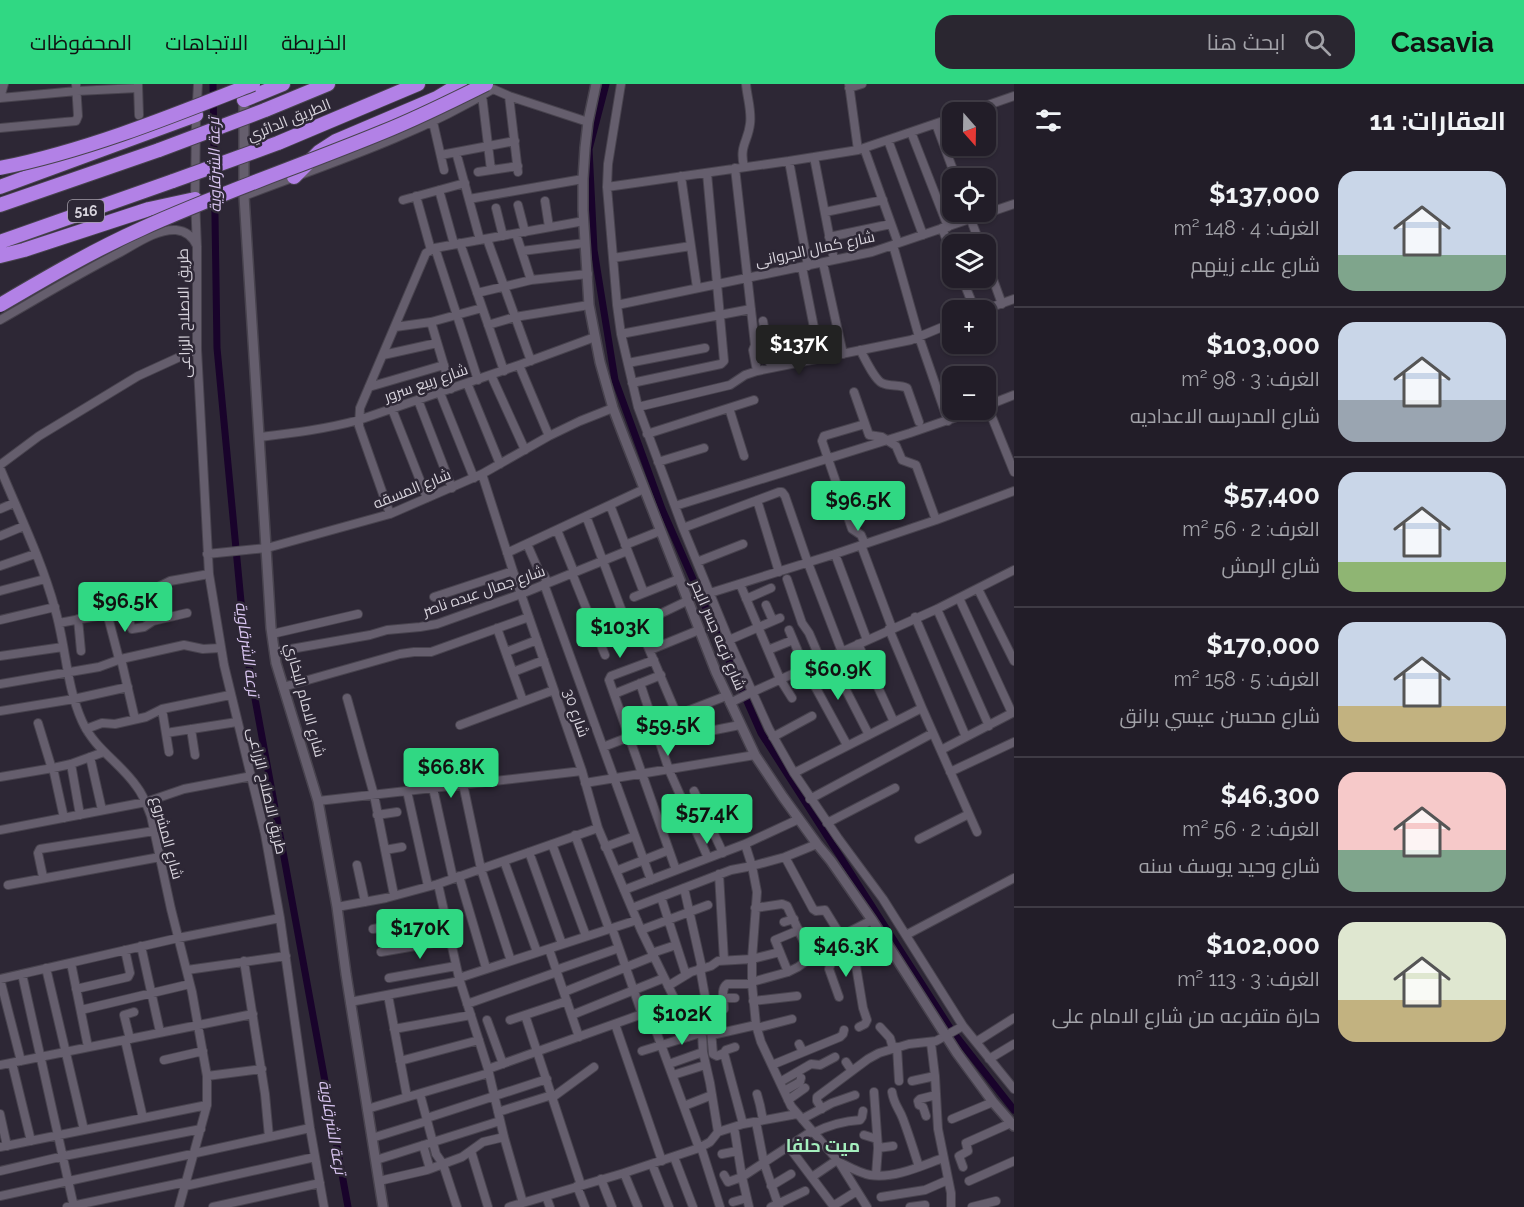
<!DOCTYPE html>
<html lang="ar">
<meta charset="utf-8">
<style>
body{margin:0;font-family:Raleway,Cairo,sans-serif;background:#2a2630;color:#f1f3f6;direction:rtl;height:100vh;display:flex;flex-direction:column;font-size:22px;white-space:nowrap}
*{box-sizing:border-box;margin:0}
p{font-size:20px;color:#a2a2a8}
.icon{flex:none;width:33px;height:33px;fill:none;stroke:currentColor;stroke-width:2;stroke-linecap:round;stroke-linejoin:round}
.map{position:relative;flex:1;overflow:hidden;direction:ltr}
.side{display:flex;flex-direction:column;background:#221d28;width:510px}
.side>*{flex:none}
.needle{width:39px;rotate:160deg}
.tools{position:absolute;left:942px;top:18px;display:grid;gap:12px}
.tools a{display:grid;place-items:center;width:54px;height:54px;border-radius:12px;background:#221d28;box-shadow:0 2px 4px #0004,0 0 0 2px #3f3b45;font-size:30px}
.price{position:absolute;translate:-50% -51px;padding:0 14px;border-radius:6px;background:#30d883;color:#111;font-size:20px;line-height:39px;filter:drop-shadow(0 2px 3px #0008)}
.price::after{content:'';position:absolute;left:50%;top:36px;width:18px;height:14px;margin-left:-9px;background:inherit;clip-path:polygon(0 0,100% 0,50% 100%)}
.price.on{background:#222;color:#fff}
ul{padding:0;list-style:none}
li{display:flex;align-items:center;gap:18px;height:150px;padding:0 18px}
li+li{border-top:2px solid #3f3b45}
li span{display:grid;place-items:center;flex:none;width:168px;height:120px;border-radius:18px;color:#555}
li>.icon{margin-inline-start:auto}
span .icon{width:72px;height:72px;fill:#fffc;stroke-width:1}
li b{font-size:26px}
h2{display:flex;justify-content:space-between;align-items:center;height:72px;padding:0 18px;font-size:26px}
header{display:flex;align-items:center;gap:36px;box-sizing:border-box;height:84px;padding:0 30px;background:#30d883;color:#111}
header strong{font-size:28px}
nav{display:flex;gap:33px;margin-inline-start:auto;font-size:21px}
.search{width:420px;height:54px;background:#2a2630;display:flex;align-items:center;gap:15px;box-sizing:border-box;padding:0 21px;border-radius:18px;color:#a2a2a8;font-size:22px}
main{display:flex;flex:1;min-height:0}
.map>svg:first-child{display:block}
</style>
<header>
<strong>Casavia</strong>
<div class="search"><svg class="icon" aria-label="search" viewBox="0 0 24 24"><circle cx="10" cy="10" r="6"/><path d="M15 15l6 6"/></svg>ابحث هنا</div>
<nav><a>الخريطة</a><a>الاتجاهات</a><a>المحفوظات</a></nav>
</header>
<main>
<section class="side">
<h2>العقارات: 11<svg class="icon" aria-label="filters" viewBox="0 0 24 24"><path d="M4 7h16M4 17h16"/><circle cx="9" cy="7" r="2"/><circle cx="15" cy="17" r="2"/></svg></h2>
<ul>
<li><span style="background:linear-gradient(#c9d6e8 70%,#7fa58c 0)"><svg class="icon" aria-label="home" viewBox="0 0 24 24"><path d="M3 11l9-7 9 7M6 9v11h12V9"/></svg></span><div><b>$137,000</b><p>الغرف: 4 · 148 m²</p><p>شارع علاء زينهم</p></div></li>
<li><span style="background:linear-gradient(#c9d6e8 65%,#9aa5b1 0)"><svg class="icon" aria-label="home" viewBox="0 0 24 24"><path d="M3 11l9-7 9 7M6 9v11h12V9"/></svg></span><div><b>$103,000</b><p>الغرف: 3 · 98 m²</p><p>شارع المدرسه الاعداديه</p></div></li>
<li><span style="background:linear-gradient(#c9d6e8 75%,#8fb573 0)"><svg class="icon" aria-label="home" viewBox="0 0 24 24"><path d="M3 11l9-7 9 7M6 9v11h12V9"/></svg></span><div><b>$57,400</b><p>الغرف: 2 · 56 m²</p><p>شارع الرمش</p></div></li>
<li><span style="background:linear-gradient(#c9d6e8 70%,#c2b280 0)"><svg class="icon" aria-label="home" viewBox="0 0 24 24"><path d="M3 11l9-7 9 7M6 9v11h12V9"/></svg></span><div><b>$170,000</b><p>الغرف: 5 · 158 m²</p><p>شارع محسن عيسي برانق</p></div></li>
<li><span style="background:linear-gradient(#f6c9c9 65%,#7fa58c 0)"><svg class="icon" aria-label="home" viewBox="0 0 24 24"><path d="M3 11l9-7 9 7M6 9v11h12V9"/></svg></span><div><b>$46,300</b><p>الغرف: 2 · 56 m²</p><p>شارع وحيد يوسف سنه</p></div></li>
<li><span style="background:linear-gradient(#dfe7d0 65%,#c2b280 0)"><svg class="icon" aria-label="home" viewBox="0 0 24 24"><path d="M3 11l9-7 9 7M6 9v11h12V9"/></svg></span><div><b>$102,000</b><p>الغرف: 3 · 113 m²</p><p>حارة متفرعه من شارع الامام على</p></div></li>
</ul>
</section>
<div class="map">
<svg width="1014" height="1123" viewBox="0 0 1014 1123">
<rect width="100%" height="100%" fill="#2d2735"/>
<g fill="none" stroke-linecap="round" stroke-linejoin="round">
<path stroke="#19032b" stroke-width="7" d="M213 0 217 264 245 560 348 1123
M606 0 589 65 594 166 615 296 662 425 761 649 952 947 1014 1026"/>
<g stroke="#48434e" stroke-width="10">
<path id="minor" d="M198 0 196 35 195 115 197 163V265L209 490 224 581 265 750 280 834 310 1044 324 1123
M621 0 608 80 607 103 617 221 621 250 638 323 683 444 729 556 769 645 794 689 838 754 883 815 963 942 1014 1005
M849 0 858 66
M138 1 139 31
M849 4 862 0
M482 11 491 86
M509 12 518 88
M0 14 77 7 138 4
M0 14 4 0
M968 28 1014 12
M433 38 444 86
M936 40 956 94
M0 44 76 37 78 32 76 0
M911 48 948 143
M888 56 923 151
M864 64 898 159
M456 68 480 156
M441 71 515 57
M814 73 834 176
M789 77 808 182
M744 83C739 61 748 58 750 40 752 27 747 13 746 0
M735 84 755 261 753 266 757 287
M478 88 518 82
M681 92 697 204
M607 103 789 77 858 66 952 34
M439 106 454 160
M244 112C328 80 416 52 493 5L509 12 588 38
M416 112 431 166
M469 115 583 95
M403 116 465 99
M545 117 549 143
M518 121 525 148
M496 124 503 152
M825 128 883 116
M968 128 980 160
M942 144 952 170
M516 150 531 196
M829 153 891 140
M487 155 531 277
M460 159 504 287
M893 161 919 253 948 337
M435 164 478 296
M522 167 585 159
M613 174 691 162
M986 176 1002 220
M823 179 843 270
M802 183 820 274
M962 194 975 226
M477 209 531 196 588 190
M617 221 872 168 1014 120
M983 226 1014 215
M0 236C40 213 80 189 121 168 137 159 157 145 176 146 186 147 193 153 197 162
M763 237 771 284
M431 238 451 305
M488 241 515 233 589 221
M395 243 431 238 482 224
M621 250 751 225
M860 266C865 274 874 295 882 299 890 303 899 300 907 304L919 338
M383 271 437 259
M628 279 705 264
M519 281 549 352
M491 291 525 366
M467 299 500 380
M632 299 721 280 724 277 707 89
M369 303 444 281
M854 308 869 351 882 353 896 362 902 376 916 381 936 436
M440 309 474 394
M418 316 452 404
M987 321 1014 388
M986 322 1014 311
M638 323 730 301 745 291 757 287 911 256 952 239
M729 324 744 372
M392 325 427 414
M865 340 824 352 822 357 852 445 861 451 865 460
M647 350 754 316
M260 353C294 349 326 345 359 336L519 281 595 253
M658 378 704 364
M0 381 39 352 138 292 197 265
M0 384C19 430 42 477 55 525 66 562 66 601 82 637 95 666 120 678 137 703 144 712 147 722 151 732L171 825 192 908 207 992V1021L179 1123
M482 390 513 487 582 687 598 744 641 846 676 918 688 953
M757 416 779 488
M610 421 644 509
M675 422 910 349 977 326
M0 425 14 419
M390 430 359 342 360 324 426 169 435 164 584 137
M586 432 626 538
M683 444 779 408H782L785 412 808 479 842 568
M557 446 574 488
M0 452 24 442
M527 460 538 485 544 491 548 499
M625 461 660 447
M861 461 892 544
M507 469 644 405
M207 470 267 464 390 430 482 390 549 352 580 337 613 324
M835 470 867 556
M697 478 743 460
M0 482 35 470
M572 489 605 571
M787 495 802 539 809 549 821 577
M544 500 651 796
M740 500 780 595 792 614
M978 505 1014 577
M0 507 45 495
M710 509 835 470 936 436 1014 407
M434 513 513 487
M634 513 679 495
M959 514 1012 629
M746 515 771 504
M123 521 132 545 144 543 153 537 187 529
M766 521 773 537
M937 525 989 642
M107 529 119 575
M915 533 966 653
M78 535 81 567
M0 536 55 523
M59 539 97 532 107 529 170 497 209 490
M639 540 687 517
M497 544 523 617
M889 545 922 624 977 748
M789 546 805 584 847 661
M596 549 633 536 637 537 677 631
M272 550 358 530
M729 556 780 534
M858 560 894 638
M650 566 699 546
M768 566 793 556
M274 568 370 551 387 546 420 543 437 540 521 510 627 467
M506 568 537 556
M0 572 63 563
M829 573 869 651
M121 575 135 635
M654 576 611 592 609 596 676 786
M513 588 544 576
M640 599 669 686 708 774
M0 600 99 583 121 575 184 561 203 565 220 564
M283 603 400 570 414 568H431L529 533
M614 610 661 591
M347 614 374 711 394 811
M730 619 748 610 937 525 1014 486
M162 625 169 668
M0 627 74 615 128 603
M38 639 52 685
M654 640 726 612
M460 641 554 606
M86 645 102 639 115 640 146 633 162 625 230 611
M191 645 195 671
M166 649 237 638
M628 650 654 642
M773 653 812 632
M659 657 740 641
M603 663 629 653
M941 666 1014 628
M90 673 102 726
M71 680 80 731
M53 684 64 734
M950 688 1014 658
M794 689 922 624
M0 693 53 684 71 680 104 668
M585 699 755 671
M463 700 481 785 511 877
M433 704 453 794
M407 707 428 802
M694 707 723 769
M810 715 933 649
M318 717 582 687
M377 731 397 728
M827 739 895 704
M0 746 146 718 184 705 252 692
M575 751 609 845
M919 755 969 730
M552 760 586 852
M745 760 752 782 757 808 752 875V900L756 941 761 958 791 1022 839 1078 867 1123
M605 763 635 752
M385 766 402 763
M529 768 562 860
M785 773 813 825 816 827 825 826 841 852
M504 777 537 868
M357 781 365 818
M616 787 669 766
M719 790 724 876
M459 792 486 884
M43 793 38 769 40 765 154 747
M438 800 459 894 488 985 504 1053 523 1119
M8 801 160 773
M684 804 702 884
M624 806 745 760 799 735
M661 813 686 891
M337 823 386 814 438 800 598 744
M632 824 731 786 752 782 785 773 817 760
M755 824 782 820 787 822 811 873
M784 838 794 835
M612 844 642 930
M373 845 445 832
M641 846 708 821
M906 851 1014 794
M840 853 847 865 855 876 863 924 867 936 865 940 859 943
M141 862 160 948
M824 863 832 876 829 885 839 913
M549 865 579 953
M381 868 450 856
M652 869 676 861
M244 877 265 1010 269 1053
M71 879 88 963
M46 884 84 1046
M700 884 711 946 713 970 717 972 724 969
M187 886 286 872
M556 886 619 864
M788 888 775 856 799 846
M22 890 74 1123
M389 894 456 882
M459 894 637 836
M0 895 178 854 280 834
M0 895 21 977
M752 898 788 888 798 883 841 852 872 836
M668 902 691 888 711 882 718 877 752 875 780 868
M76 905 128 893 130 889 125 866
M564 908 654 872
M388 911 407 1013
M723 914H735
M753 917 797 912
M350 918 460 897
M467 920 557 888
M724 925C724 917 720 905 727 900H752
M81 926 190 900
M649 928 699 1064
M525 931 581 1101
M572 931 664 894
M487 936 503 980
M510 936 567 917
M615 940 662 1077
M880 943 890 954 893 964
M757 944 792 935
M394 945 471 931
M702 949 703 968 710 999 718 1048
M712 951 756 941
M130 955 124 931 134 928
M125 956 143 1034
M976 958 1014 934
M931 959 935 992 938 1045 951 1109V1123
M799 960 803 968
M735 963 726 966 724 969 743 1040
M897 963 899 997
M642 967 707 947
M989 975 1014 960
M164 976 203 967
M400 977 479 956
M846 978 852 987
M12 979 31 1057
M669 980 703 968
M0 981 253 930
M772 981 840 953 843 950 844 946
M488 985 676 918
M673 991 705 981
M207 992 262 985
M912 997 935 992
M780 998 811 980 820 981 835 973
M784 1007 800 998 801 994
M874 1008 878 1064 876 1091
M892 1008C894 1021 899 1024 903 1035 909 1051 914 1067 919 1083
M420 1010 436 1070 443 1080 457 1123
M757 1010 760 1021 763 1036
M553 1013 594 983
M788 1016 805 1004
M684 1022 712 1011
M367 1025 489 989
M822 1025 817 1017V1013L868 975 879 969 909 960 936 957 963 942
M498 1028 552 1011
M0 1030 7 1062
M926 1032 923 1023 919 1021 918 1017 920 1015 936 1011
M427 1034 547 995
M802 1035 832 1019 855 1011
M952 1035 993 1018
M756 1038 764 1079 779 1123
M734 1043 742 1093 749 1123
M813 1049C829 1041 843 1037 860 1036L862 1033 863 1027
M864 1051 877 1055
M372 1054 427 1037
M423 1061 430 1085
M0 1063 207 1021
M701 1063 720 1123
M789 1063 834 1123
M878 1064 893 1062
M471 1067 488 1123
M722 1070 737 1067
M674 1073 693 1123
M376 1076 500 1037
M839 1078C849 1083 859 1089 870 1091 894 1095 921 1082 943 1074
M652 1080 669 1123
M963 1083 959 1072 968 1067 966 1059 1011 1039
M0 1087 64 1072 201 1045
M624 1089 638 1123
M724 1091 728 1098 742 1093 812 1047
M812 1093 837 1076
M601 1095 612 1123
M379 1097 427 1086 462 1073 483 1058 504 1053
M969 1097 1014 1077
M185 1102 315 1073
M577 1102 585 1123
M771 1102 791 1090
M0 1112 310 1044
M546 1112 550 1123
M881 1113 925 1106 948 1096
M733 1118 747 1114
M833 1122 857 1107
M67 1123 186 1098
M213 1123 320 1099
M509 1123 624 1089 699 1064 710 1058 718 1048 743 1040 797 1030
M771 1123 805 1107
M910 1123 925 1121
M972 1123 996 1117"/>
</g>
<g stroke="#48434e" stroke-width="12">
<path id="tertiary" d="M596 0 588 38 585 64 583 95V126L589 221 600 278 613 324 624 353 716 588 755 671 783 713 817 760 831 777 872 836 957 969 993 1018 1014 1042
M244 11V112L271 544 276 579 318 717 337 823 346 890 383 1123"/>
</g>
<g stroke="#48434e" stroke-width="16">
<path id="motorway" d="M244 16 283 0
M265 26 328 0
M278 59 418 0
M294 93 319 68 336 57 437 14 460 0
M0 103 196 31
M0 121 159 66
M0 158 173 97
M0 172 24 166 149 125 195 115"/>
</g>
<use href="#minor" stroke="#655e6d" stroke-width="8"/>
<use href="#tertiary" stroke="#655e6d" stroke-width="9"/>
<use href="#motorway" stroke="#b281e6" stroke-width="14"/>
<g stroke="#48434e" stroke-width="16" stroke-linecap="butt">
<path id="motorway-bridge" d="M159 66 265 26
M0 84C86 67 172 32 253 0
M173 97 278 59
M0 221C46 194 92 167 141 145 220 109 303 81 383 48 418 34 452 17 486 0"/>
</g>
<use href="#motorway-bridge" stroke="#b281e6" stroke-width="14"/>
</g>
<g text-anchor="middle" stroke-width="5" stroke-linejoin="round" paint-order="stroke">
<rect fill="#2d2735" stroke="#a5a0ab" stroke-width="1.5" x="68" y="116" width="36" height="22" rx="4.5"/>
<g font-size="14" font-weight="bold" fill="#d8d4dd">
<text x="86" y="132">516</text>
</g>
<g font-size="15" fill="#d8d4dd" stroke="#2d2735">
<text transform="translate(289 36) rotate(-22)" y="5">الطريق الدائري</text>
<text transform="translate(815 165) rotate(-12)" y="5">شارع كمال الجروانى</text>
<text transform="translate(184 229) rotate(-91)" y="5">طريق الاصلاح الزراعى</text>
<text transform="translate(426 299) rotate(-19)" y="5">شارع ربيع سرور</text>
<text transform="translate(412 405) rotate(-22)" y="5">شارع المسقه</text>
<text transform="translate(484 507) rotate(-19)" y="5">شارع جمال عبده ناصر</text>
<text transform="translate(718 551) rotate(67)" y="5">شارع ترعه جسر البحر</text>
<text transform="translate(305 616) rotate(75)" y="5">شارع الامام البخاري</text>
<text transform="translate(576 629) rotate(71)" y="5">شارع 30</text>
<text transform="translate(267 707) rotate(77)" y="5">طريق الاصلاح الزراعى</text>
<text transform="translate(167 754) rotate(75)" y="5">شارع المشروع</text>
</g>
<g font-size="16" font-style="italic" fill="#dac6f2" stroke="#2d2735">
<text transform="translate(214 81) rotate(-91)" y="6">ترعة الشرقاوية</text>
<text transform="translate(248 565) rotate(82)" y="6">ترعة الشرقاوية</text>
<text transform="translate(333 1043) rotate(80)" y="6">ترعة الشرقاوية</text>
</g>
<g font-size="18" font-weight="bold" fill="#a5efbe" stroke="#2d2735">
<text x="823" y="1068">ميت حلفا</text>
</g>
</g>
</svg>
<div class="tools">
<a><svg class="needle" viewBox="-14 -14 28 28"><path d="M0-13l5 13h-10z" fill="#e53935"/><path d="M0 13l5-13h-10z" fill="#a2a2a8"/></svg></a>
<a><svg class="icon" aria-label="locate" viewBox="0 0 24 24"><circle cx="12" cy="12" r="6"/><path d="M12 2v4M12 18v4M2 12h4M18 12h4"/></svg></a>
<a><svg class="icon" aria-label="layers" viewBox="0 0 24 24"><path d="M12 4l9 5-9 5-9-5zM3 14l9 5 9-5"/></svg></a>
<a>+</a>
<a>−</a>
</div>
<b class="price on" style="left:799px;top:292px">$137K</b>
<b class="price" style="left:858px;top:448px">$96.5K</b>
<b class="price" style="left:125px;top:549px">$96.5K</b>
<b class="price" style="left:620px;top:575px">$103K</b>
<b class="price" style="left:838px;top:617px">$60.9K</b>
<b class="price" style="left:668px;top:673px">$59.5K</b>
<b class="price" style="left:451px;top:715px">$66.8K</b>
<b class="price" style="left:707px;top:761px">$57.4K</b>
<b class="price" style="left:420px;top:876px">$170K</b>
<b class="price" style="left:846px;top:894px">$46.3K</b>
<b class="price" style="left:682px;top:962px">$102K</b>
</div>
</main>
